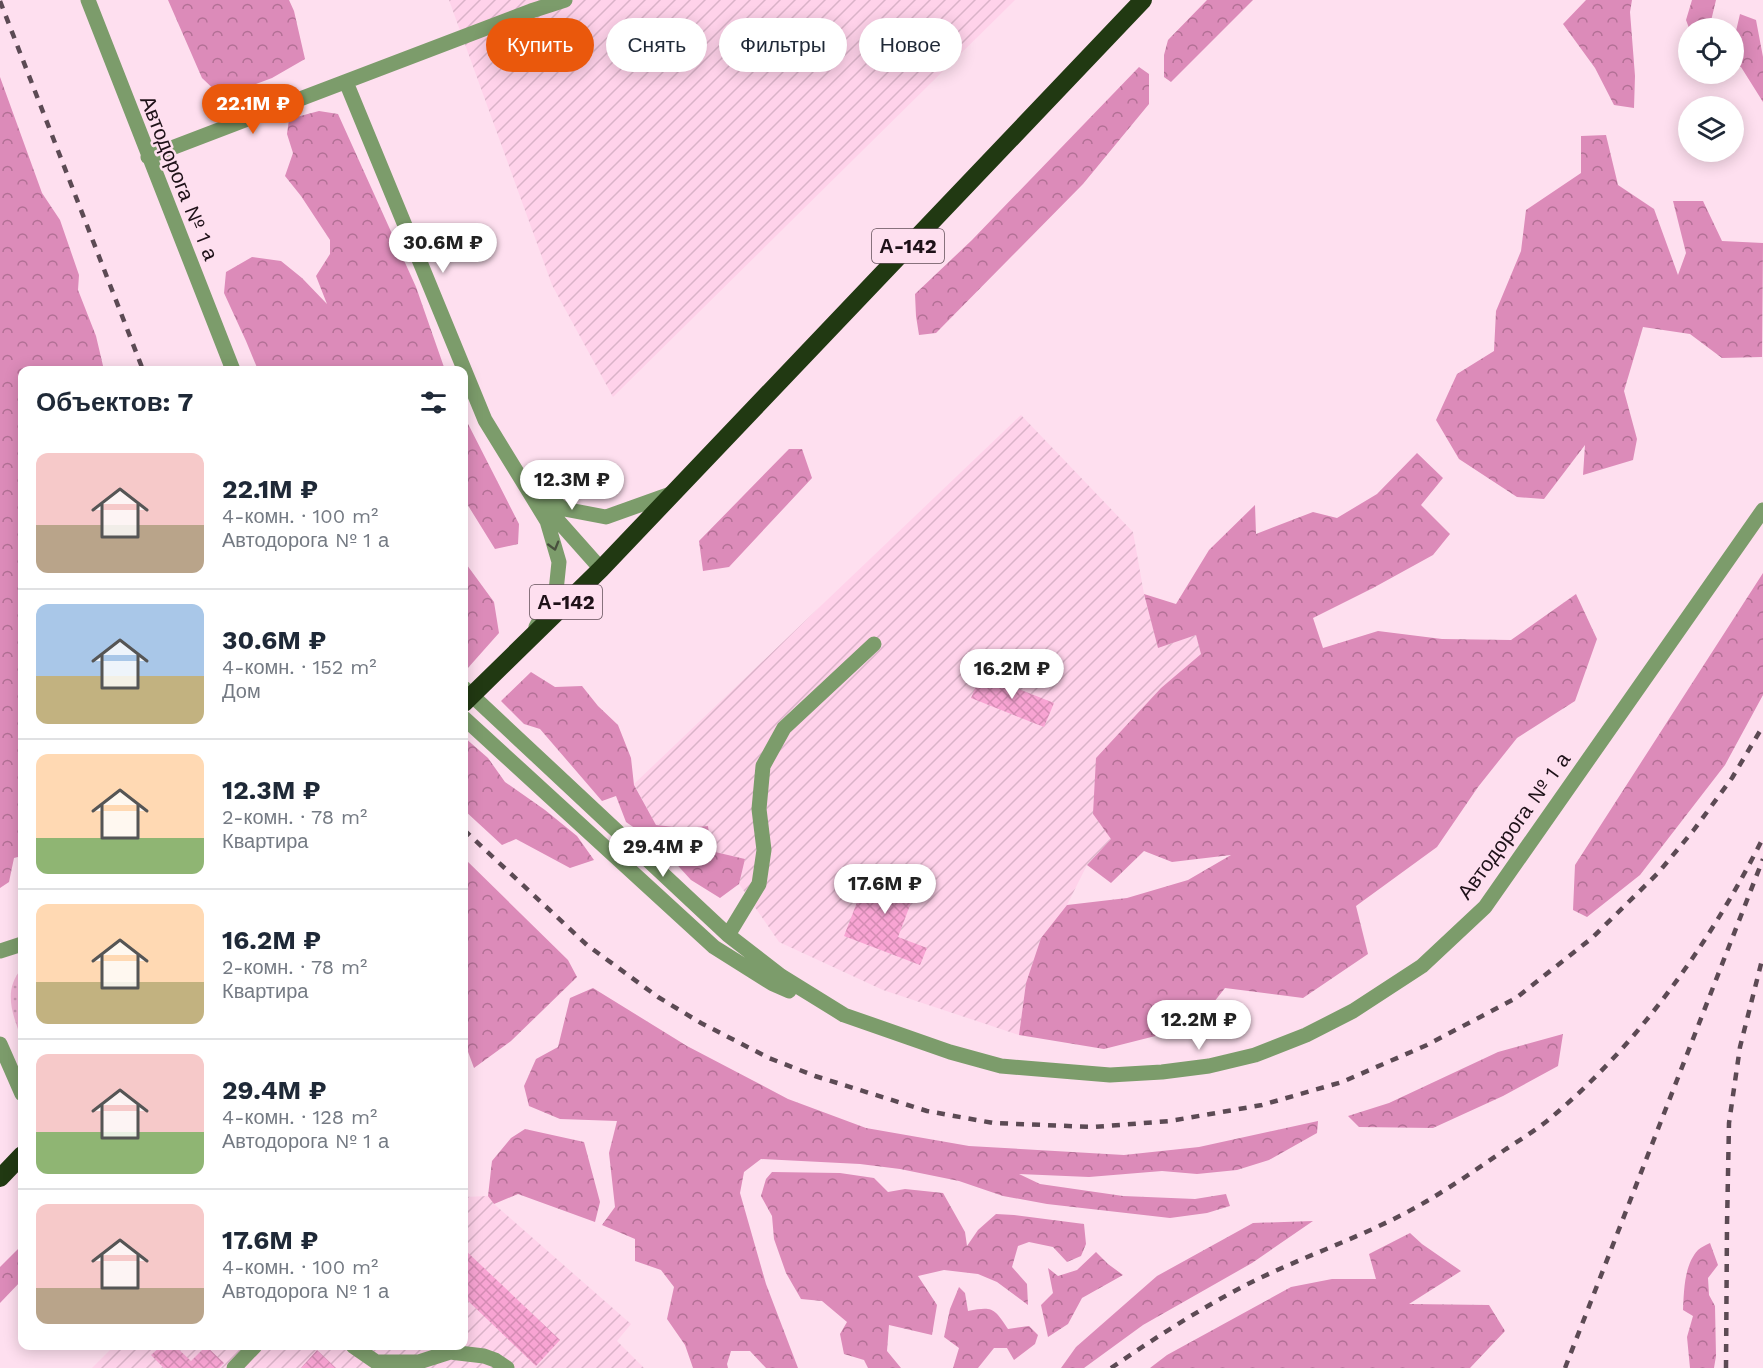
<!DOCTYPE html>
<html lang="ru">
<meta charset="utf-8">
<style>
body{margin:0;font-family:"Work Sans",sans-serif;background:#f2f2f3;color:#1f2937;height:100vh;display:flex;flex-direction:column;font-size:22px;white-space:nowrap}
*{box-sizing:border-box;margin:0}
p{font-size:20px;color:#747a83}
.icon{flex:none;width:33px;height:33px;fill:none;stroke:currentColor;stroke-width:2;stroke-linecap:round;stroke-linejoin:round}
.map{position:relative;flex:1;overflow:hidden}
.sheet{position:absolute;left:18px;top:366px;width:450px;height:984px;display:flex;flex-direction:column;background:#fff;border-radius:12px;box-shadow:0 3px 15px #0003}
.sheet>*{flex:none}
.guide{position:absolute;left:486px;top:18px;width:570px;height:54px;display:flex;gap:12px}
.buttons{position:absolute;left:1678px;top:18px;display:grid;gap:12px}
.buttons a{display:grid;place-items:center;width:66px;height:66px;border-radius:50%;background:#fff;box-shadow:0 3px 15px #0003;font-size:30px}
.price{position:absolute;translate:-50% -51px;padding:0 14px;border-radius:21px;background:#fff;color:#222;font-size:20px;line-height:39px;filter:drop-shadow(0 2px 3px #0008)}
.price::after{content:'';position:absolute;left:50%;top:36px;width:18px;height:14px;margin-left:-9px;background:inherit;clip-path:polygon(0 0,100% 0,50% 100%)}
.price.active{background:#ea580c;color:#fff}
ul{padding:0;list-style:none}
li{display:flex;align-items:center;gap:18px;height:150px;padding:0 18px}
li+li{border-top:2px solid #e0e1e3}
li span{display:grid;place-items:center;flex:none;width:168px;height:120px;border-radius:12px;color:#555}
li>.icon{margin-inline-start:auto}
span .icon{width:72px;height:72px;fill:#fffc;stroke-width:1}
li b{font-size:26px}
h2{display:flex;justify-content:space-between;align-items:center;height:72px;padding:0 18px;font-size:26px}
.pill{padding:0 21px;border-radius:27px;background:#fff;box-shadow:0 3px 15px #0003;font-size:21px;line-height:54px}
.pill.active{background:#ea580c;color:#fff}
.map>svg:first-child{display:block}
</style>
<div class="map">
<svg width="1763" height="1368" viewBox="0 0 1763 1368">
<defs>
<pattern id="industrial-furrows" width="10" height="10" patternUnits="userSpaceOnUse" patternTransform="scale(1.5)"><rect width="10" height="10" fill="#ffd2ea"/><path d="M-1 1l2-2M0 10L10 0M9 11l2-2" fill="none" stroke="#dab3c8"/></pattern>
<pattern id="grass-dots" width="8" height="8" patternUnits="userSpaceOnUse" patternTransform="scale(1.5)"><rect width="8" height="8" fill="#f2b4d6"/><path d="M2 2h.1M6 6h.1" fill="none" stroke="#cf9ab7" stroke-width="1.8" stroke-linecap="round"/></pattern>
<pattern id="forest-crowns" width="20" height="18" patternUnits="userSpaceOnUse" patternTransform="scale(1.5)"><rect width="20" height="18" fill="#dc8bb9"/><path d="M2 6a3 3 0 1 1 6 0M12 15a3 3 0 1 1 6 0" fill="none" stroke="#b27095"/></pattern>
<pattern id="building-cross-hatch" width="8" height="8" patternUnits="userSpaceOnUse" patternTransform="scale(1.5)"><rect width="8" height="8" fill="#f8a4d3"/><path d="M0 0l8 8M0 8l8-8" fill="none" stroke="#d48cb4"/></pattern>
</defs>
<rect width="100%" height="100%" fill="#fedfef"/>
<path fill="url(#industrial-furrows)" d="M449 0H1015L613 397 552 285Z
M1021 415 1133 532 1144 594 1158 648 1196 635 1201 654 1161 688 1096 758 1111 839 1087 865 1067 905 1041 938 1026 983 1019 1035 883 990 779 942 739 884 745 859 711 851 708 827 684 828 656 825 634 784Z
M488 1196 494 1204 631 1324 617 1341 644 1368H92L114 1346H464V1197Z"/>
<path fill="url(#grass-dots)" d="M22 968V1040C13 1015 2 991 22 968Z"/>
<path fill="url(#forest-crowns)" d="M168 0H289L294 11 305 59 272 78 222 97 202 78Z
M1207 0H1253L1171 82 1164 77V55L1168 40Z
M1586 0H1632L1630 12 1635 76 1634 108 1614 105 1595 68 1563 24Z
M1692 0H1716L1711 21 1729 28H1689L1686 20Z
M1740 14 1756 20 1763 57V102L1741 67 1734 65V31H1736Z
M1139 67 1149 74V104L1083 184 936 333 919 335 916 316 915 294 972 240Z
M0 77 42 193 60 220 79 275 78 290 96 336 104 370H22V856L14 858 9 882 0 888Z
M319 111 338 114 416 287 445 370H258L246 341 224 293 226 272 252 257 281 261 302 278 327 304 316 276 330 254V240L301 196 285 176 293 153 287 134 289 119Z
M1606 135 1618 185 1654 209 1678 275 1686 253 1673 201H1703L1722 241 1763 243 1762 357 1722 358 1690 334 1643 327 1624 391 1637 439 1633 460 1583 475 1585 445 1544 499 1517 497 1459 459 1436 420 1457 374 1494 351 1496 311 1521 251 1526 210 1581 173V136Z
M464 416 519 524 518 544 495 549 464 499Z
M789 449H802L812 478 729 567 703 571 699 541Z
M1417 453 1443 478 1421 505 1450 534 1433 555 1373 588 1313 618 1323 648 1378 631 1442 639 1511 640 1576 594 1597 639 1575 701 1517 738 1478 787 1437 847 1356 906 1368 954 1303 998 1225 988 1195 1026 1104 1049 1019 1035 1026 983 1041 938 1067 905 1127 898 1188 880 1231 855 1172 862 1144 851 1111 883 1087 865 1111 839 1093 814 1096 758 1161 688 1201 654 1196 635 1158 648 1144 594 1176 604 1209 550 1255 505 1256 534 1313 512 1337 518 1377 494Z
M464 561 494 602 499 633 467 669 464 666Z
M1763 573V695L1725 765 1640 875 1587 917 1573 910 1575 865Z
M531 672 555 687 582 686 598 706 618 725 631 758 634 785 656 825 684 828 708 826 711 851 745 859 739 884 720 898 691 880 659 845 626 822 616 796 602 801 540 729 524 724 501 701Z
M464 737 488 758 505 782 545 810 577 836 594 860 570 868 516 839 502 845 464 810Z
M464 858 568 960 577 977 511 1041 474 1068 464 1041Z
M593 988 687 1046 752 1080 788 1099 866 1128 969 1146 1124 1155 1199 1147 1318 1121 1317 1133 1269 1160 1237 1170 1197 1174 1162 1171 1089 1177 1019 1174 1040 1184 1123 1196 1195 1199 1226 1194 1230 1206 1207 1213 1170 1218 1047 1204 1003 1196 959 1181 900 1169 860 1164 761 1159 744 1172 740 1193 766 1284 798 1368H766L750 1351H731L727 1364 728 1368H693L685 1345 667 1319 674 1287 661 1270 635 1261V1239L602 1225 615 1207 609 1153 617 1121 560 1119 529 1106 524 1086 536 1059 558 1047 570 998Z
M1563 1034 1558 1066 1503 1096 1433 1128 1359 1127 1348 1116 1389 1103 1498 1052Z
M525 1129 584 1142 600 1202 595 1222 518 1194 494 1204 488 1196 492 1161 511 1138Z
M772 1172 840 1173 874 1178 888 1192 905 1189 943 1193 965 1232 967 1246 978 1230 996 1214 1014 1215 1084 1224 1086 1244 1081 1256 1067 1262 1053 1247 1029 1242 1018 1246 1012 1267 1027 1284 1028 1305 997 1282 978 1274 944 1270 918 1276 937 1305 932 1335 889 1325 887 1351 901 1368H868L864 1360 844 1354 840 1334 847 1322 822 1301 801 1299 786 1273 774 1239 772 1216 761 1196 766 1179Z
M1313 1221 1252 1263 1143 1325 1084 1368H1061L1076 1347 1157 1276 1253 1223Z
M1410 1233 1422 1244 1461 1271 1409 1304 1489 1305 1505 1331 1470 1368H1150L1167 1355 1291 1287 1332 1279H1376L1369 1254Z
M1710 1243 1718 1265 1708 1278 1709 1295 1715 1306 1716 1356 1714 1368H1690L1687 1337 1693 1316 1683 1310C1684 1291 1684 1265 1698 1250 1701 1247 1706 1245 1710 1243Z
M22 1245V1280L0 1303V1267Z
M1096 1252 1108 1264 1123 1275 1082 1298 1068 1324 1048 1337 1041 1305 1053 1293 1048 1268 1058 1276 1077 1270Z
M959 1287 965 1293 968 1311C993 1306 994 1308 1008 1329L1029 1326 1038 1335 1035 1344 1014 1360 1007 1348H994L978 1368H953L959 1348 944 1337 950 1309Z"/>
<path fill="url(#building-cross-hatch)" d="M981 674 1054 703 1044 727 971 698Z
M871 866 918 884 898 937 927 948 920 965 844 936Z
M464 1249 560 1340 536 1366 464 1297Z
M161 1346H175L191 1361 206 1346 224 1363 219 1368H164L151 1355Z
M317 1350 336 1368H301Z"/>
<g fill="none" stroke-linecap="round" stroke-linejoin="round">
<path stroke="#7c9c6b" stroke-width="15" d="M88 0 233 370
M346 82 485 420 547 521 559 562 556 591 536 627
M148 157 531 11 565 0
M526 482 564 509 606 517 673 493
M545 506 601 569
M464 688 728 935 781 976 844 1015 950 1052 1001 1066 1110 1075 1162 1072 1209 1066 1255 1055 1306 1035 1353 1011 1422 966 1485 907 1763 510
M464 718 714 947 773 984 789 991
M728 935 759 884 764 850 759 809 763 766 784 728 874 644
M0 951 22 944
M0 1044 22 1094
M353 1346 376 1362H419L450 1352 484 1356 495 1360 507 1368
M234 1368 255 1346"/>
<path stroke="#213912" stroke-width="18" d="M464 703 601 569 1143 0
M0 1178 22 1155"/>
<path stroke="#5c4a54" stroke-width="4.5" stroke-dasharray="8 8" stroke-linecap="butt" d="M0 1 143 370
M464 830 587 945 658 997 701 1023 769 1058 815 1076 927 1111 993 1123 1094 1127 1170 1121 1262 1105 1342 1082 1427 1045 1516 998 1592 938 1658 873 1693 831 1732 778 1763 726
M1111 1368C1158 1336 1207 1304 1258 1279 1314 1252 1373 1233 1427 1201 1454 1185 1480 1167 1506 1149 1520 1140 1534 1131 1547 1121 1638 1046 1710 943 1763 838
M1565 1368 1763 859
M1726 1368 1727 1225 1729 1123 1740 1047 1763 956"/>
</g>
<defs><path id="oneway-chevron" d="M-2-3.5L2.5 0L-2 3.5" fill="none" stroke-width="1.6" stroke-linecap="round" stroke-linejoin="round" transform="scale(1.5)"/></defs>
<use stroke="#48503d" href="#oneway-chevron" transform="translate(554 546) rotate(74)"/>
<g text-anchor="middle" stroke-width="5" stroke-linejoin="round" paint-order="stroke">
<g fill="#fedfef" stroke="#614f58" stroke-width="1.5">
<rect x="872" y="229" width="72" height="34" rx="4.5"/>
<rect x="530" y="585" width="72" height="34" rx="4.5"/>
</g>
<g font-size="20" font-weight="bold" fill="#1e1118">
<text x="908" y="253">А-142</text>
<text x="566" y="609">А-142</text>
</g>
<g font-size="21" fill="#1e1118" stroke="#fedfef">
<text transform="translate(179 178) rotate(68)" y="7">Автодорога № 1 а</text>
<text transform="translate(1514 826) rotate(-54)" y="7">Автодорога № 1 а</text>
</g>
</g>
</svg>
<div class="buttons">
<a><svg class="icon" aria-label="locate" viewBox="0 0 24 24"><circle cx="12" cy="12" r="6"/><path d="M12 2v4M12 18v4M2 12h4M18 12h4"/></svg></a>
<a><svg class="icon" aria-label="layers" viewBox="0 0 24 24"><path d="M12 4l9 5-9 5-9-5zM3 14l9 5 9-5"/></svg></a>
</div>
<b class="price active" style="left:253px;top:135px">22.1M ₽</b>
<b class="price" style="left:443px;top:274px">30.6M ₽</b>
<b class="price" style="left:572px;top:511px">12.3M ₽</b>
<b class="price" style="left:1012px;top:700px">16.2M ₽</b>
<b class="price" style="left:663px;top:878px">29.4M ₽</b>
<b class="price" style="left:885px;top:915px">17.6M ₽</b>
<b class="price" style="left:1199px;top:1051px">12.2M ₽</b>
<div class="guide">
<a class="pill active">Купить</a>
<a class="pill">Снять</a>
<a class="pill">Фильтры</a>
<a class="pill">Новое</a>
</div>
<section class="sheet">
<h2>Объектов: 7<svg class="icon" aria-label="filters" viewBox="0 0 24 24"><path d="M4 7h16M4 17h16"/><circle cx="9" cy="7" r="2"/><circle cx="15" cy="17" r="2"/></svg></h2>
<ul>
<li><span style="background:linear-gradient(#f6c9c9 60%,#b9a48a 0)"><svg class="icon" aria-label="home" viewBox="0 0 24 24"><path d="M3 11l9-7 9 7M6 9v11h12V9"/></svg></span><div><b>22.1M ₽</b><p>4-комн. · 100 m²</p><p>Автодорога № 1 а</p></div></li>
<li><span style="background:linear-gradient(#a9c7e8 60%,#c2b280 0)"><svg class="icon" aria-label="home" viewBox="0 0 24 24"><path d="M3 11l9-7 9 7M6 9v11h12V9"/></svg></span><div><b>30.6M ₽</b><p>4-комн. · 152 m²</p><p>Дом</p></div></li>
<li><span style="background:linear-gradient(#ffd9b3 70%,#8fb573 0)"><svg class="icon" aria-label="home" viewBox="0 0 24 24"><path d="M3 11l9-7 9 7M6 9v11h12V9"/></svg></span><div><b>12.3M ₽</b><p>2-комн. · 78 m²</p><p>Квартира</p></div></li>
<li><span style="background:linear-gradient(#ffd9b3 65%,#c2b280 0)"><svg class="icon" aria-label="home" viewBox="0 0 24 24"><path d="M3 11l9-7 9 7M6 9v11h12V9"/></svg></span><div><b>16.2M ₽</b><p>2-комн. · 78 m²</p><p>Квартира</p></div></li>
<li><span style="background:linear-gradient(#f6c9c9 65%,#8fb573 0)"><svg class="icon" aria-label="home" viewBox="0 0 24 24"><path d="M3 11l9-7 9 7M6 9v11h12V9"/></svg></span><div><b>29.4M ₽</b><p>4-комн. · 128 m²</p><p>Автодорога № 1 а</p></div></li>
<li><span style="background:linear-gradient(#f6c9c9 70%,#b9a48a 0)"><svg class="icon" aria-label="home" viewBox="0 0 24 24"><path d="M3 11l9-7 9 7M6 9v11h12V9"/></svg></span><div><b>17.6M ₽</b><p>4-комн. · 100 m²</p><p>Автодорога № 1 а</p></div></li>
</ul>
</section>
</div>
